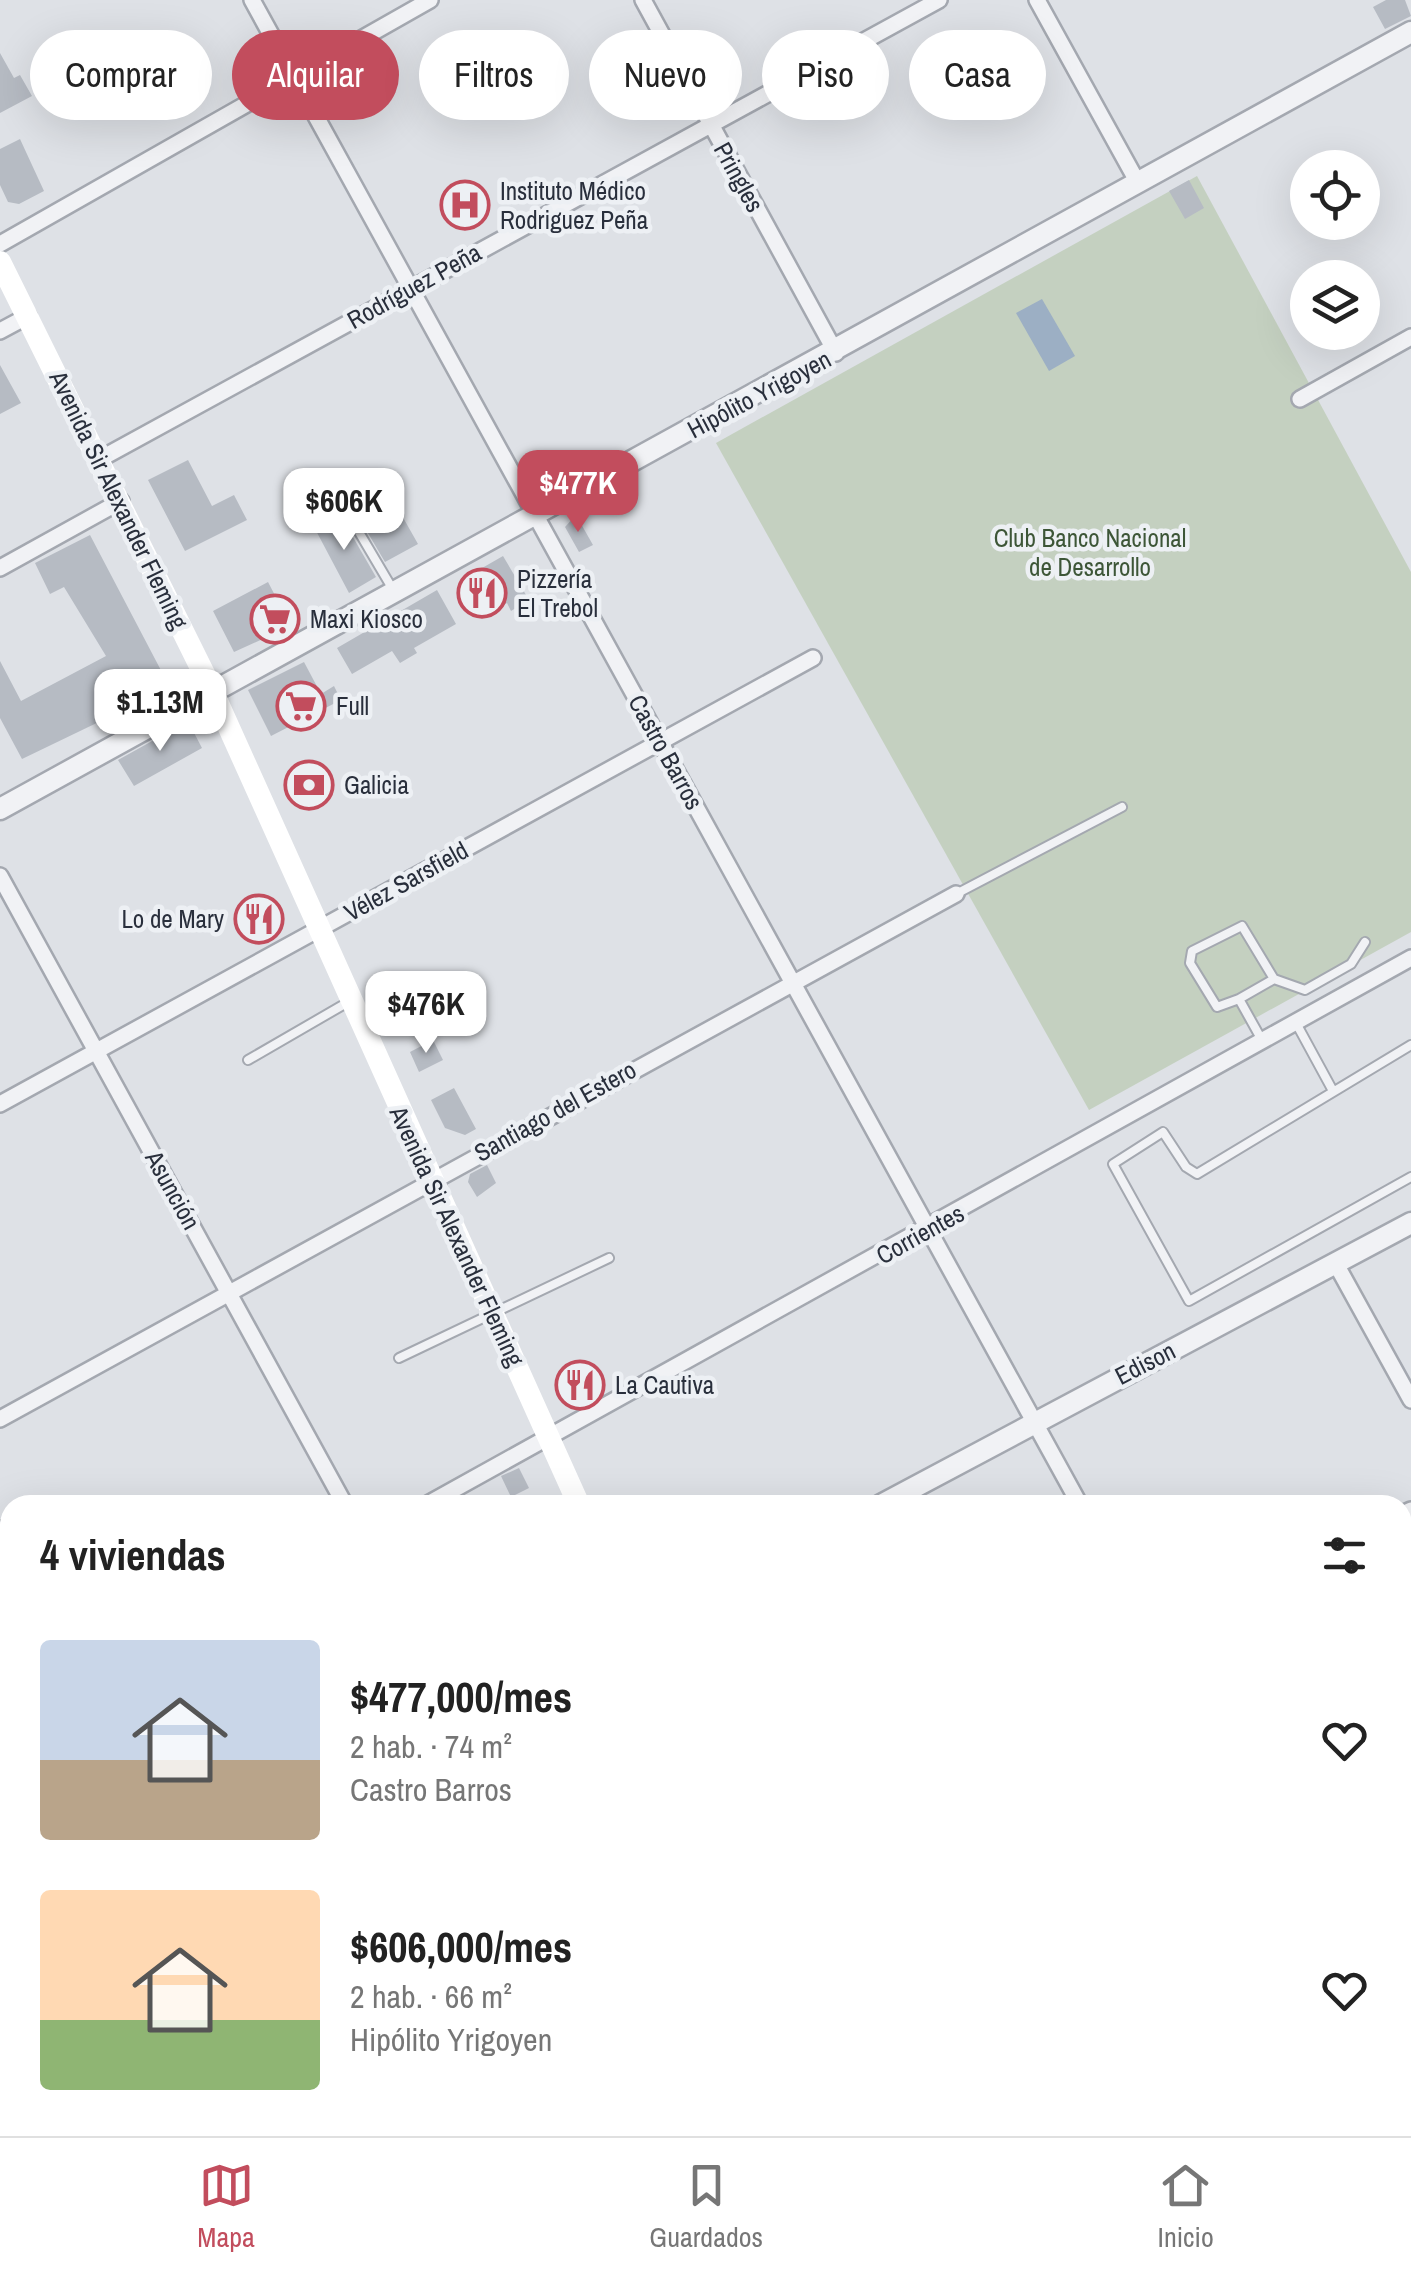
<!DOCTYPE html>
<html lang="es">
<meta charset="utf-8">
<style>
body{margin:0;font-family:"Archivo Narrow",sans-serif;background:#f6f6f6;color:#222;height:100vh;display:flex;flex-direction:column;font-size:38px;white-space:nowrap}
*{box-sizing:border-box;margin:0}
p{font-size:32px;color:#767676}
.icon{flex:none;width:55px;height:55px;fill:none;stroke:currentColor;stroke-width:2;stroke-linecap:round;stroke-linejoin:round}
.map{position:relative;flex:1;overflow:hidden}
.drawer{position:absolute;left:0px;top:1495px;width:1412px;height:642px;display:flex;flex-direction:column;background:#fff;border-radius:30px 30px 0 0;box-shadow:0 10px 40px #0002}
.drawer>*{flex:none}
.banner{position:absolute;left:30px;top:30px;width:1352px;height:90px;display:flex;gap:20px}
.fabs{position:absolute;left:1290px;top:150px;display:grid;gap:20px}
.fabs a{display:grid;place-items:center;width:90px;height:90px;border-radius:50%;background:#fff;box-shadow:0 10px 40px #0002;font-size:50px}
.price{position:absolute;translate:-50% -85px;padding:0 22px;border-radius:20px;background:#fff;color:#222;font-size:32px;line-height:65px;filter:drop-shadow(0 2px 5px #0008)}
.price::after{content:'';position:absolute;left:50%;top:60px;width:30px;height:22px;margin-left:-15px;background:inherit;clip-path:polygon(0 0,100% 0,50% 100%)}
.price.active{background:#c24d5d;color:#fff}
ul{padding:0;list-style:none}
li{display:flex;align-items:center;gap:30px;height:250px;padding:0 40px}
li span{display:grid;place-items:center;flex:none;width:280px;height:200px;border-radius:10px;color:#555}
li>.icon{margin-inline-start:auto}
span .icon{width:120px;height:120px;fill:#fffc;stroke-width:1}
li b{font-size:42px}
h2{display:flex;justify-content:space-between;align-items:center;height:120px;padding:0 40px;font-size:42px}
.tag{padding:0 35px;border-radius:45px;background:#fff;box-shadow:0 10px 40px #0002;font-size:35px;line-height:90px}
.tag.active{background:#c24d5d;color:#fff}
.dock{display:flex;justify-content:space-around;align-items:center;height:140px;border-top:2px solid #e0e0e0;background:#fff;font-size:28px;color:#767676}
.dock a{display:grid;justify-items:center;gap:5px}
.dock .active{color:#c24d5d}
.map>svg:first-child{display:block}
</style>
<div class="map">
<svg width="1411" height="2136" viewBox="0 0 1411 2136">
<rect width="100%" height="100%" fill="#dee1e6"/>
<path fill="#c4d0c0" d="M1197 176 1411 572V932L1089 1110 716 443Z"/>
<path fill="#9cafc4" d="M1042 299 1075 356 1049 371 1016 313Z"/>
<path fill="#b6bbc3" d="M1386 0H1405L1411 16 1385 29 1373 7Z
M0 53 14 78 20 75 32 96 0 113Z
M20 139 44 191 19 204 8 202 0 185V149Z
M1189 180 1204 208 1185 219 1169 191Z
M0 365 21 403 0 414Z
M188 460 212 506 234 495 247 520 185 551 148 480Z
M554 464 563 480 551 487 540 484 535 475Z
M379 475 418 544 385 562 352 506 361 502 354 488Z
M339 513 376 577 349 593 313 525Z
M576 515 593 545 579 552 565 527Z
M90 535 165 678 161 692 22 759 0 718V661L21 701 106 656 64 587 50 594 35 563Z
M503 556 529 600 511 611 507 603 484 616 463 579Z
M268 582 291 626 234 652 213 611Z
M437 590 456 624 414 648 417 653 400 663 392 651 352 674 337 648Z
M304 662 321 694 334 686 341 700 271 736 248 690Z
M181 725 191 727 202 748 134 786 118 760Z
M433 1040 443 1060 419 1072 410 1052Z
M454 1088 476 1129 465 1135 445 1128 431 1100Z
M487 1165 496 1183 477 1197 468 1182 470 1174Z
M519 1468 529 1488 511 1497 501 1476Z"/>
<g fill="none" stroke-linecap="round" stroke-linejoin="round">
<g stroke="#a4a8b0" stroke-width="12">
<path id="service" d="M333 488 392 588
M956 894 1122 807
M1239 999 1274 979
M1296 1023 1333 1091
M1263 1042 1239 999 1217 1007 1190 963 1192 951 1242 926 1274 979 1305 990 1351 964 1365 942
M1411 1045 1197 1174 1186 1167 1163 1132 1113 1164 1189 1301 1411 1177
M248 1060 350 1001
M399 1358 609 1258"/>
</g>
<g stroke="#a4a8b0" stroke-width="20">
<path id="minor" d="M252 0 1080 1505
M643 0 836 353
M1037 0 1138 183
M0 244 430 0
M0 331 28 316
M1300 399 1411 337
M100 459 939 0
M0 568 121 501
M0 876 345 1505
M0 1104 813 658
M1336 1264 1411 1400
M0 1419 956 894
M426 1505 1411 958
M1402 1514 1411 1510
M0 1529 10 1548
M0 1737 10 1732
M1402 1846 1411 1841
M1402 2096 1411 2113
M345 2128 350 2136
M1030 2128 1035 2136
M473 2136 490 2128
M876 2136 891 2128"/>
</g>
<g stroke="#a4a8b0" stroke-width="25">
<path id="tertiary" d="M0 809 1411 32
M881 1505 1411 1223
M0 1993 10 1988"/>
</g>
<use href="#service" stroke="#f1f2f5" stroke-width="8"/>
<use href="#minor" stroke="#f1f2f5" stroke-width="15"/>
<use href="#tertiary" stroke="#f1f2f5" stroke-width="20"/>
<path stroke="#fff" stroke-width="22" d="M0 262 212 690 579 1505
M816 2128 819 2136"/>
</g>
<defs>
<g id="hospital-ring" transform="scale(2.5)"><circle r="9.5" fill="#edf0f4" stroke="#c24d5d" stroke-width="1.5"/><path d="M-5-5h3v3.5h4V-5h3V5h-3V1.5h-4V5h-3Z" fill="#c24d5d"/></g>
<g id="restaurant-ring" transform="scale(2.5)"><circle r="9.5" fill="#edf0f4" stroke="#c24d5d" stroke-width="1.5"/><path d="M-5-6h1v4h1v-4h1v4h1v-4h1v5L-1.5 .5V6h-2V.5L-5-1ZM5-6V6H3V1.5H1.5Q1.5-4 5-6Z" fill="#c24d5d"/></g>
<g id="supermarket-ring" transform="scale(2.5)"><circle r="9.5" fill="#edf0f4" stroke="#c24d5d" stroke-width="1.5"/><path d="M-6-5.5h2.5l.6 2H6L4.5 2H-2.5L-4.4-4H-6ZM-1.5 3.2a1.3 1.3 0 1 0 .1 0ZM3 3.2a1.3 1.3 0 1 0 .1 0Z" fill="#c24d5d"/></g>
<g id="bank-ring" transform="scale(2.5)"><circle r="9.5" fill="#edf0f4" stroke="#c24d5d" stroke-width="1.5"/><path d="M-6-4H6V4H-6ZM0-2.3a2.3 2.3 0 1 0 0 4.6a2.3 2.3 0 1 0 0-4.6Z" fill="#c24d5d"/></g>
</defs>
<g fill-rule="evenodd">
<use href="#hospital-ring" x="465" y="205"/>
<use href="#restaurant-ring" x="482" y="593"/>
<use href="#supermarket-ring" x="275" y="619"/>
<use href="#supermarket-ring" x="301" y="706"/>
<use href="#bank-ring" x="309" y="785"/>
<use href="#restaurant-ring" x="259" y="919"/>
<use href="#restaurant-ring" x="580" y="1385"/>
</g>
<g text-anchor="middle" stroke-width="9" stroke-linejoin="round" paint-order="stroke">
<g font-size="25" fill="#292f3c" stroke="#edf0f4">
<text transform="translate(739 177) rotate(61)" y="9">Pringles</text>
<text transform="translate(414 286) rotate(-29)" y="9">Rodríguez Peña</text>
<text transform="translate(759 394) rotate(-28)" y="9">Hipólito Yrigoyen</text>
<text transform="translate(119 500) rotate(64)" y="9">Avenida Sir Alexander Fleming</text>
<text transform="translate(666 752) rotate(61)" y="9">Castro Barros</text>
<text transform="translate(406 881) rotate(-29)" y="9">Vélez Sarsfield</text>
<text transform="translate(555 1111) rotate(-29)" y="9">Santiago del Estero</text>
<text transform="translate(173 1190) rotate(61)" y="9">Asunción</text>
<text transform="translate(920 1234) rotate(-29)" y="9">Corrientes</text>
<text transform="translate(457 1236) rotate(65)" y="9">Avenida Sir Alexander Fleming</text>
<text transform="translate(1145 1363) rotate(-27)" y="9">Edison</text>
</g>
<g font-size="25" fill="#292f3c" stroke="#edf0f4" text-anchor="start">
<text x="500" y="200">Instituto Médico<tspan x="500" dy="29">Rodriguez Peña</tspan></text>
<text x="517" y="588">Pizzería<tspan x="517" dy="29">El Trebol</tspan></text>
<text x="310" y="628">Maxi Kiosco</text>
<text x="336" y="715">Full</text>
<text x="344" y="794">Galicia</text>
<text x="224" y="928" text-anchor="end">Lo de Mary</text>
<text x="615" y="1394">La Cautiva</text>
</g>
<g font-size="25" fill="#3d5637" stroke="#edf0f4">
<text x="1090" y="547">Club Banco Nacional<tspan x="1090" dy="29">de Desarrollo</tspan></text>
</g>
</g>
</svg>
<div class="fabs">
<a><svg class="icon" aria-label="locate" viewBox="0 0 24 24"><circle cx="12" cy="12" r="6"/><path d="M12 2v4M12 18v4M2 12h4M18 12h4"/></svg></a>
<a><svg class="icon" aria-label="layers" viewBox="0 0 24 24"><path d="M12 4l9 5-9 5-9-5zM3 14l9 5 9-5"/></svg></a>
</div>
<b class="price active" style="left:578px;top:535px">$477K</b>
<b class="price" style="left:344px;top:553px">$606K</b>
<b class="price" style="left:160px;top:754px">$1.13M</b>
<b class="price" style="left:426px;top:1056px">$476K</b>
<div class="banner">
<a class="tag">Comprar</a>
<a class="tag active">Alquilar</a>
<a class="tag">Filtros</a>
<a class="tag">Nuevo</a>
<a class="tag">Piso</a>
<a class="tag">Casa</a>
</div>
<section class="drawer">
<h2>4 viviendas<svg class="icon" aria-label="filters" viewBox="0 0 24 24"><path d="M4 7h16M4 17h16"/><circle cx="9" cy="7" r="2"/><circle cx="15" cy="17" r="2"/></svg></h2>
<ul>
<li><span style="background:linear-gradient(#c9d6e8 60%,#b9a48a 0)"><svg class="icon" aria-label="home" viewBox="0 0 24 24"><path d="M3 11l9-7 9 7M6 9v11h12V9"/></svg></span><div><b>$477,000/mes</b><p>2 hab. · 74 m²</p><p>Castro Barros</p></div><svg class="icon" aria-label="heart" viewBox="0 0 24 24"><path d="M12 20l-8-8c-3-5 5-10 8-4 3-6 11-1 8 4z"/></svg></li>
<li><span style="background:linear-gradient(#ffd9b3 65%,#8fb573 0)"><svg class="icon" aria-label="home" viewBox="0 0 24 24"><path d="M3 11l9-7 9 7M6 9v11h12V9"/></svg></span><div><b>$606,000/mes</b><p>2 hab. · 66 m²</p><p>Hipólito Yrigoyen</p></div><svg class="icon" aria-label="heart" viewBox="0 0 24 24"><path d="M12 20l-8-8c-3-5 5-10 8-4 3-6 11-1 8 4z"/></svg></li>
</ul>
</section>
</div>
<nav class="dock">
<a class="active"><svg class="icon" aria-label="map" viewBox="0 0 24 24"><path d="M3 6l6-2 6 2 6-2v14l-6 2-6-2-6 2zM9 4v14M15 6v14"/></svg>Mapa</a>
<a><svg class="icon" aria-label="saved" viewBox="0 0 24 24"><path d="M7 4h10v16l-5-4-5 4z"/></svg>Guardados</a>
<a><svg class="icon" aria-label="home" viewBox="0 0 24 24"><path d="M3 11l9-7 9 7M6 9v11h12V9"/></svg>Inicio</a>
</nav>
